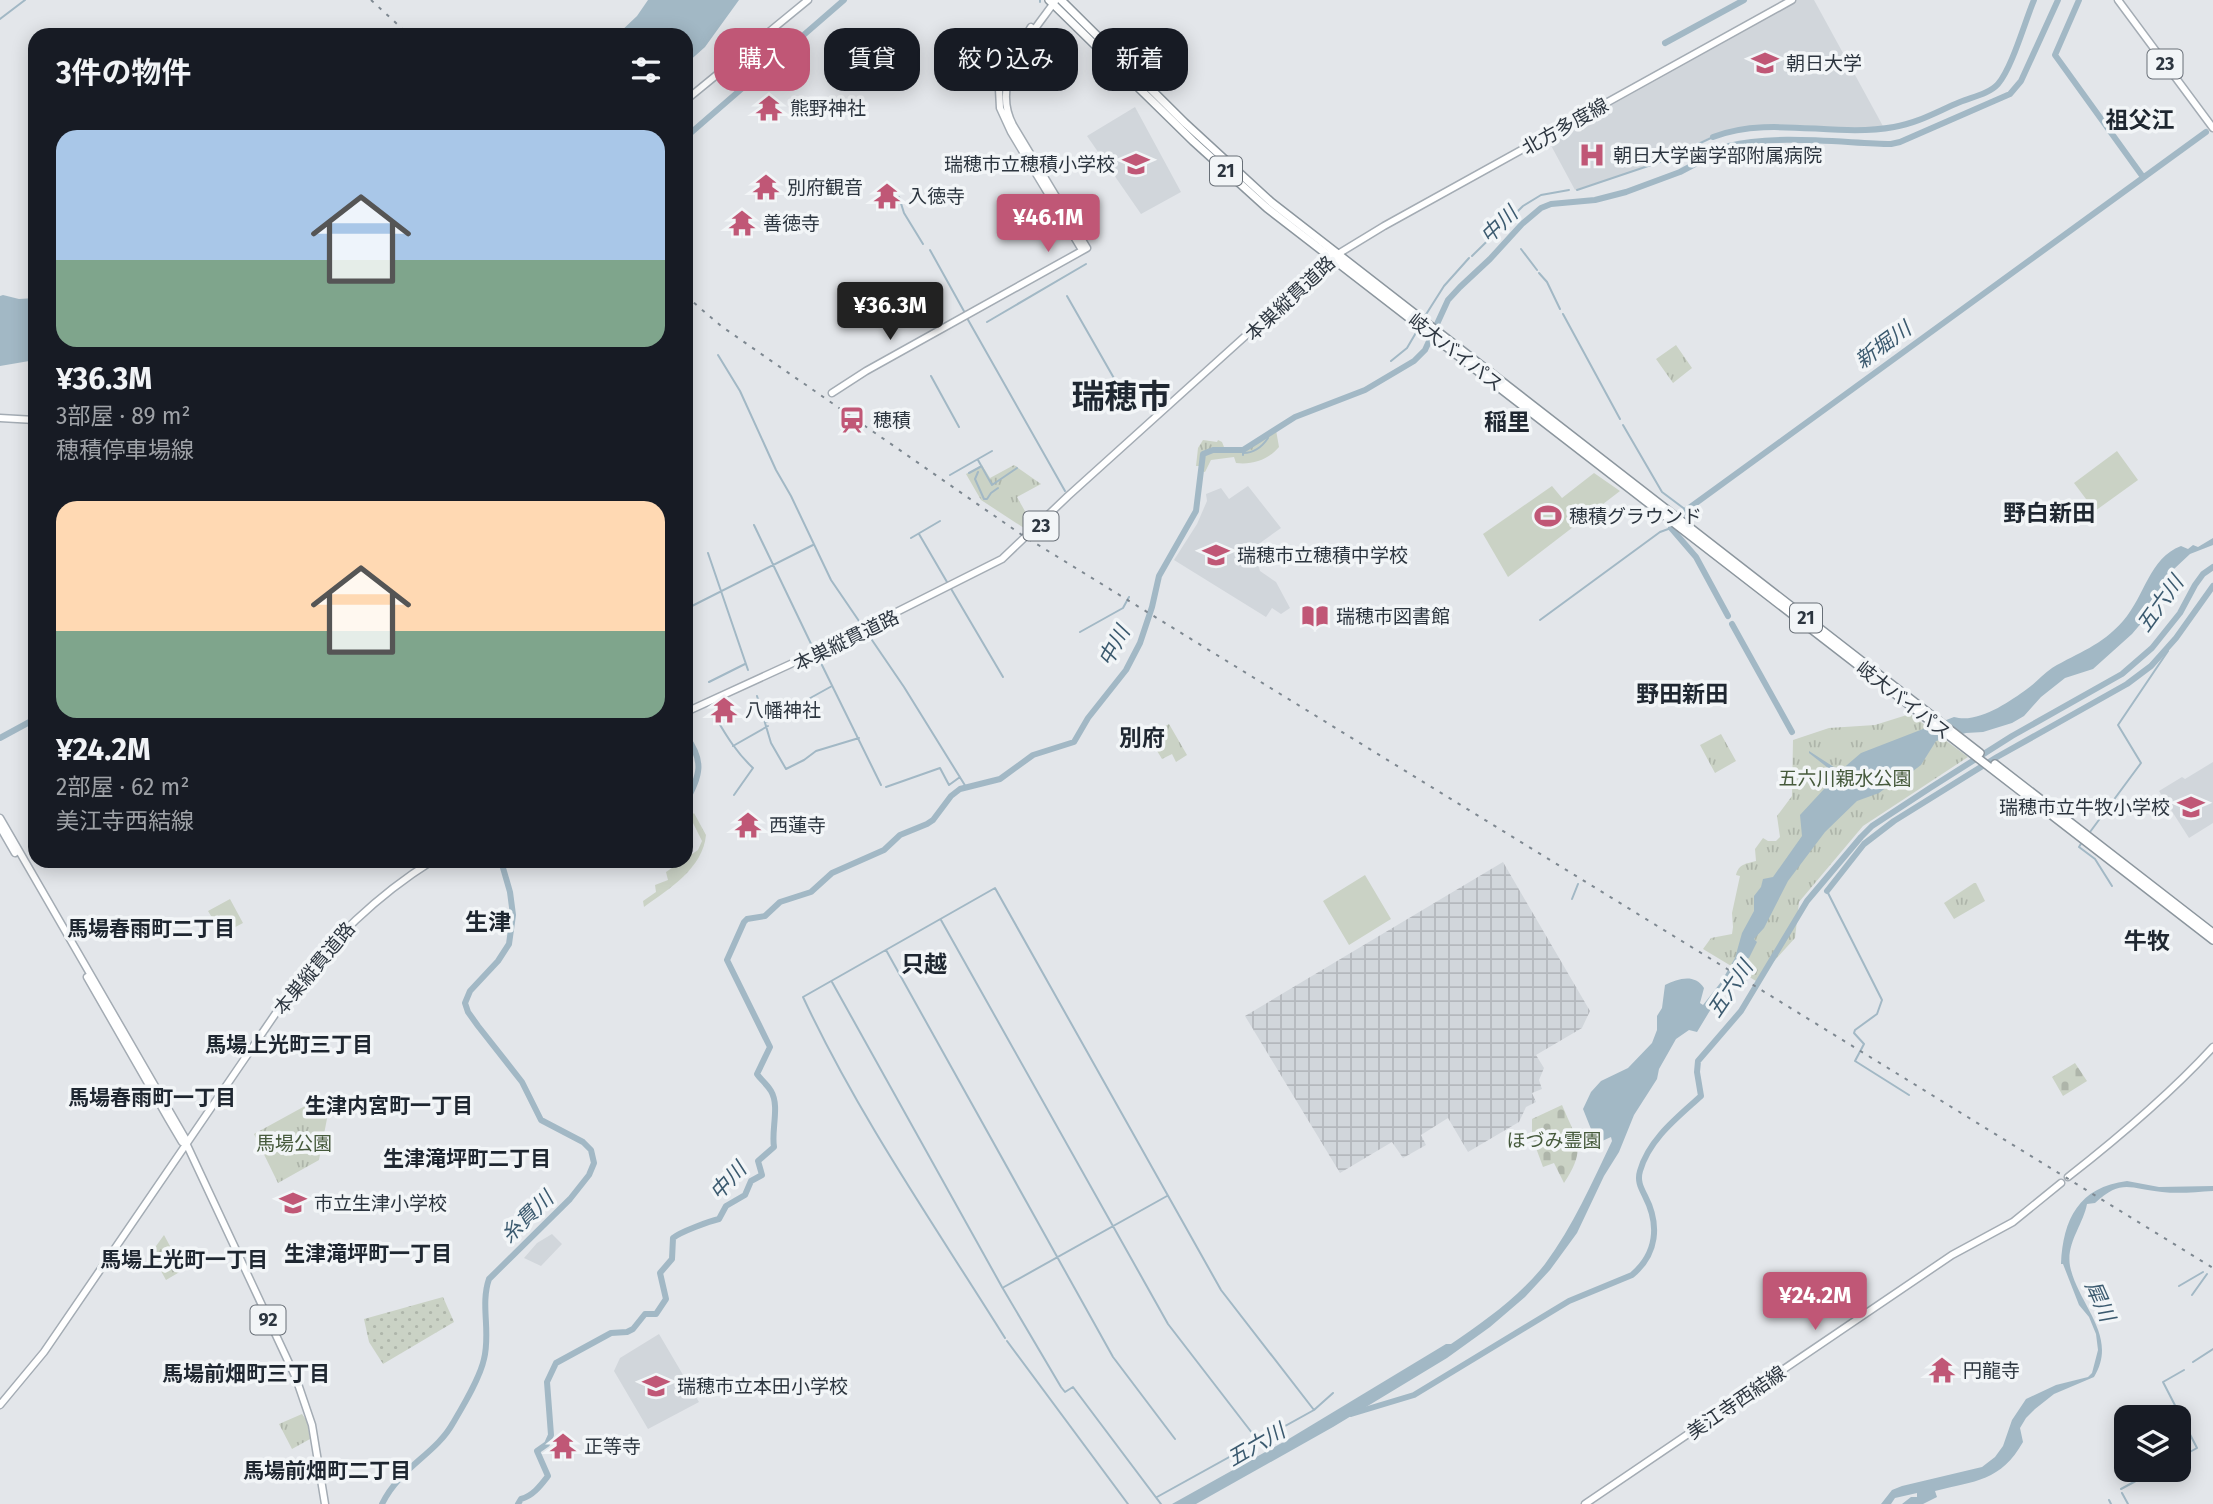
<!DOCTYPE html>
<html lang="ja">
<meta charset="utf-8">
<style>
body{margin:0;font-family:"Fira Sans","Noto Sans JP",sans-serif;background:#20242c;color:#f1f3f6;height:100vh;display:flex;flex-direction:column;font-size:26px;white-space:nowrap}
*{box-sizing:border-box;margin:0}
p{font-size:23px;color:#9ea1a6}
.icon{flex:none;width:38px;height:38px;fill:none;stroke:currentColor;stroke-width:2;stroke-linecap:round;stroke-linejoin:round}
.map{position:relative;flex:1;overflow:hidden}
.sheet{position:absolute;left:28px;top:28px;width:665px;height:840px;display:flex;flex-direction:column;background:#171b24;border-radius:21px;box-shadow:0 4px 18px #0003}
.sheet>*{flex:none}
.top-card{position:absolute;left:714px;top:28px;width:665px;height:63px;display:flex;gap:14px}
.controls{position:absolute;left:2114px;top:1405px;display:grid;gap:14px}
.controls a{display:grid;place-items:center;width:77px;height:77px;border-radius:14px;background:#171b24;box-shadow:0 4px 18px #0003;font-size:35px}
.price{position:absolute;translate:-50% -60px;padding:0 16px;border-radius:7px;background:#c05776;color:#fff;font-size:23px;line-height:46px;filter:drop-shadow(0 2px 4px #0008)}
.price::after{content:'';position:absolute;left:50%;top:42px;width:21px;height:16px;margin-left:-10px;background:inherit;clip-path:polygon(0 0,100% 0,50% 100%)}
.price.selected{background:#222;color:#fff}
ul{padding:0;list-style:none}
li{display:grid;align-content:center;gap:14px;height:371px;padding:0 28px}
li span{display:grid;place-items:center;height:217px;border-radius:21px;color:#555}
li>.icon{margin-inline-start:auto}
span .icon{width:126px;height:126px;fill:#fffc;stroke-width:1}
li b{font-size:30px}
h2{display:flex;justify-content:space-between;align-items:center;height:84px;padding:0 28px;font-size:30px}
.pill{padding:0 24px;border-radius:21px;background:#171b24;box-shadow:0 4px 18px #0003;font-size:24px;line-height:63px}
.pill.selected{background:#c05776;color:#fff}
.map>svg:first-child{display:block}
</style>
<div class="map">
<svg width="2213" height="1504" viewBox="0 0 2213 1504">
<defs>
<pattern id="industrial-grid" width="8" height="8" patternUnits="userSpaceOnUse" patternTransform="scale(1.75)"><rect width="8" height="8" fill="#d1d6db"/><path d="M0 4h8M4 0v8" fill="none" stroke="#b4b8bd"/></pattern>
<pattern id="grass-dots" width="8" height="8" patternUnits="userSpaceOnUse" patternTransform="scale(1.75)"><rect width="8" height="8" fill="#cad2c5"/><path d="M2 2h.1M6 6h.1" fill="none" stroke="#aeb5aa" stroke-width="1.8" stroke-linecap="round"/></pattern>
<pattern id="forest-crowns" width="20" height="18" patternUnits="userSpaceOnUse" patternTransform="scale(1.75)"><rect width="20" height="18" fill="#cad2c5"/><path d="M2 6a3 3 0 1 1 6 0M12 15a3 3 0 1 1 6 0" fill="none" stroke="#aeb5aa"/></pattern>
<pattern id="cemetery-stones" width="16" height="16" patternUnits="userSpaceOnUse" patternTransform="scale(1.75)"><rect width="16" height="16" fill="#cad2c5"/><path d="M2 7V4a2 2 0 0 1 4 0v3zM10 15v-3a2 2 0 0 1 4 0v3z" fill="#aeb5aa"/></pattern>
<pattern id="park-tufts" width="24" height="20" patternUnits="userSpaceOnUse" patternTransform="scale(1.75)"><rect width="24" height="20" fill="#cad2c5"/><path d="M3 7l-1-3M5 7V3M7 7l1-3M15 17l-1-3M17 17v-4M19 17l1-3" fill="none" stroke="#aeb5aa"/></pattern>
</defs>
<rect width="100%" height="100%" fill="#e3e6ea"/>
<path fill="#d1d6db" d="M1796 0H1814L1884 128 1859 129 1761 127 1733 129 1715 135 1657 163 1575 190 1547 138Z
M1135 107 1181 192 1141 214 1087 136Z
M1248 486 1281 528 1253 548 1260 571 1276 582 1290 608 1281 614 1272 608 1266 617 1174 560 1197 524 1207 501 1206 494 1221 488 1229 499Z
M2213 762V823L2189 838 2159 791 2182 777 2185 779Z
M552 1234 562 1244 541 1266 524 1258 537 1243Z
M659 1334 699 1402 648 1429 614 1371 620 1358Z"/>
<path fill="url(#industrial-grid)" d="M1503 862 1590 1011 1582 1028 1536 1055 1544 1068 1539 1080 1542 1089 1532 1093 1536 1102 1526 1107 1519 1122 1468 1152 1448 1118 1421 1135 1426 1145 1403 1158 1392 1142 1340 1173 1245 1016Z"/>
<path fill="url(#grass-dots)" d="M443 1297 454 1322 383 1364 369 1342 364 1319Z"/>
<path fill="url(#forest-crowns)" d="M694 813 706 835C703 868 669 889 644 907L643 901 656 892 655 885 668 880 666 872 682 861H686V858L698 850 702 841 693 823 686 828V821Z"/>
<path fill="url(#cemetery-stones)" d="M2075 1063 2087 1081 2063 1096 2052 1077Z
M1562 1105C1577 1141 1587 1148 1564 1183L1554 1163 1543 1167 1532 1137V1119Z"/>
<path fill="url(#park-tufts)" d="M1676 345 1692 368 1673 383 1656 359Z
M1276 430 1279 447C1268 460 1252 465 1236 463L1234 457 1211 460 1205 472 1199 471V466H1196L1198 448 1203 440 1217 442 1218 440 1222 442 1226 452C1249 454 1258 442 1276 430Z
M982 465 990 478 1014 465 1041 484 1017 497 1026 513 1024 515 1030 527 1027 530 981 500 966 474Z
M1910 714 1968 757 1863 826 1799 902 1795 938 1756 981 1703 949 1711 938 1732 934 1733 927 1732 913 1740 876 1736 875C1739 864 1745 864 1756 861L1755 849 1763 838 1768 841H1776L1780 837 1777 816 1792 796 1793 740 1829 728 1875 725Z
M1169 724 1187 755 1176 762 1172 754 1162 759 1148 736Z
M1721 734 1736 761 1715 773 1700 745Z
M1974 883H1976L1985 901 1954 919 1944 903Z
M230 899 243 923 222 934 208 911Z
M325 1095 331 1098 319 1160 278 1183 254 1134Z
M164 1235 183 1270 166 1280 151 1253Z
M302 1414 307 1421 310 1439 292 1449 279 1424Z"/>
<path fill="#cad2c5" d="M2117 451 2138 480 2095 511 2074 483Z
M1594 473 1620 491 1508 577 1483 534 1552 486 1562 498Z
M1365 875 1391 919 1349 945 1323 901Z"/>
<path fill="#a2b8c5" d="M648 0H739L705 47 686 64V35H617L637 16Z
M3 295 19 299 35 298V360L0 366V296Z
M2213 538V545L2190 554 2174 569 2149 614 2132 634 2093 669 2065 678 2041 697 2024 716 2012 723 1983 732 1966 733 1936 741 1921 765 1909 774 1900 777 1879 793 1857 801 1825 832 1788 881 1764 928 1754 939 1757 942 1749 958 1740 961 1697 1032 1689 1030 1676 1039 1659 1069 1657 1079 1634 1115 1619 1152 1604 1176 1577 1233 1550 1270 1525 1297 1490 1327 1447 1358 1333 1427 1196 1504H1172L1287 1440 1446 1344H1451C1484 1322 1521 1295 1545 1264 1573 1226 1592 1183 1612 1141L1611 1137 1600 1142 1595 1139 1583 1109 1591 1092 1601 1081 1628 1068 1652 1043 1657 1030V1016L1662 1008 1665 985C1678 979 1694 973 1704 988L1700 1003 1703 1005 1721 982 1735 958 1742 933 1754 911V896L1761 887 1763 879 1773 877 1802 836 1800 815 1837 775 1809 753V751L1840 771 1861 753 1954 717C1978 724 2009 702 2027 689 2036 683 2043 674 2052 668 2079 652 2101 646 2123 621 2145 596 2149 558 2181 546L2188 549 2193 545 2198 547Z
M2127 1181 2159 1187 2213 1186V1191C2196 1192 2179 1194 2162 1192 2130 1189 2122 1178 2095 1203L2087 1204C2083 1225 2066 1243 2070 1266 2078 1305 2119 1336 2094 1377L2054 1394 2035 1409 2026 1418 2020 1428 2023 1442C2001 1481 1975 1481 1935 1491L1937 1497 1923 1504H1902L1911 1497H1917V1493L1895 1498 1891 1504H1881L1892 1490 1902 1486 1982 1467 1995 1457 2003 1446 2012 1420 2026 1399 2056 1385 2088 1377 2092 1373 2098 1350 2096 1334 2089 1317 2079 1305 2063 1264H2061C2063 1219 2079 1187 2127 1181Z"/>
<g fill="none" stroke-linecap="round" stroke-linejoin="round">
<path stroke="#a2b8c5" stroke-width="2" d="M1040 2V0
M0 19 25 0
M1577 190 1660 162 1713 137
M899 197 904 213 923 244
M1521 249 1537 270
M930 250 965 313
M1472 256 1523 206 1541 195 1569 190
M1539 273 1547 282 1560 309
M1067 296 1115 380
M1563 314 1620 419
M1425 316 1444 286 1469 258
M967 318 1065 491
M987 322 1086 264
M718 355 740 391 776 470 791 496 831 580 904 687 966 787
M1391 361 1407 348 1417 331
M931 376 959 427
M1623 425 1662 492 1686 510
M1243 455V453C1254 453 1262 447 1268 438L1267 433
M978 460 992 485 1017 468
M978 472 975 479 984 499H987L991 493 998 488
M969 473 980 467
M950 475 992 451
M754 525 814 650
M919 534 947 582
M911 538 940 521
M708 553 748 670
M950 587 1003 677
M686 609 813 545
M1540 620 1660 532 1671 528
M1080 632 1123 608 1129 597
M817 655 881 785
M709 682 745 664
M757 696 771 743 786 769 804 760 816 751 859 738
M716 718C727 737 737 753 753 768L734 795
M767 722 832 686
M733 746 768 726
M886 787 940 768 949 785 960 777
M2090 832 2141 763 2118 725 2168 651 2166 649
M2082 842 2079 847 2095 859 2112 886
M1827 891 1882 1000 1877 1014 1855 1030 1854 1033 1864 1044 1855 1061 1909 1095
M1572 899 1578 884
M941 920 1168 1324 1259 1442
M886 950 1113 1357 1175 1439
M832 982 1002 1287 1061 1387 1065 1392 1073 1387 1161 1504
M2179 1286 2203 1272
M1004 1287 1167 1196
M2192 1295 2207 1274
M1005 1338C935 1226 859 1117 803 997L995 888 1221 1290 1314 1410
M1007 1341 1128 1504
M2193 1362 2213 1349
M2179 1458 2197 1448 2163 1382 2184 1370
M2121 1489 2156 1470
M2122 1493 2128 1504
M1157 1497 1314 1410 1333 1393
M2109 1500 2111 1504"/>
<path stroke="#a2b8c5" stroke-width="6" d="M2079 0 2055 55 2143 177
M1665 43 1744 0
M686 137 844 0
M1713 137C1771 115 1834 138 1894 127 1918 123 1938 111 1960 102 1972 97 1989 94 1998 84 2012 68 2025 21 2034 0
M1728 616 1696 557 1671 528 1685 511 2206 132
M1732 624 1792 732
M686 736C705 762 700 775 686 802
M0 738 35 719
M1827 891 1864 844 1894 821 1997 757 2127 684 2151 666 2176 638 2213 586
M1351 1414 1414 1395 1569 1301 1632 1275C1657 1254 1660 1225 1645 1196 1641 1188 1637 1181 1640 1171 1649 1139 1678 1117 1701 1096L1697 1072 1698 1061 1741 1011 1807 901 1861 837 1872 826 1930 788 2012 736 2122 674 2152 648 2180 613 2195 585 2203 574 2213 567
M382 1504C400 1467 436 1454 453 1423 463 1406 480 1378 484 1359 491 1332 480 1305 489 1279L570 1199 589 1175 594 1163 591 1150 583 1142 541 1120 522 1082 478 1026 468 1012 465 1003 470 991 498 961 509 944 513 915 510 892 501 861
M518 1504 521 1499C533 1496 541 1485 548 1476L537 1451 547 1444 551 1435 547 1382 556 1363 611 1333 627 1332 633 1329 645 1314H656L666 1299 660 1273 672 1259 673 1238C680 1232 710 1221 719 1219L726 1206 745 1195 751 1181 762 1175 758 1161 774 1147C771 1130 780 1106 771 1091 767 1084 761 1080 757 1074L770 1047 727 960 744 922 747 919 765 916 780 902 811 892 832 873 884 850 900 835 927 824 933 820 951 796 960 789 1000 779 1033 755 1074 742 1088 718 1126 670 1140 643 1152 607 1159 576 1196 511 1203 454 1213 450H1243L1295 417 1365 390 1414 361 1425 350 1448 300 1460 287 1490 259 1522 224 1541 208 1551 204 1595 200 1626 192 1680 172 1729 146C1773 134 1844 143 1891 144L1900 142 2010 94 2021 81 2058 0"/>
<g stroke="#a4acb4" stroke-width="9">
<path id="major" d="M2118 0 2213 128
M1031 27 1003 74 999 89 1000 108 1011 132 1082 250
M686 100 808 0
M832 393 866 371 1087 248 1013 125C989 80 1031 35 1056 0
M0 418 35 420
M686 712 819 651 1002 559 1068 496 1333 257 1384 226 1792 0
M0 818 185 1138 186 1143 296 1378 312 1425 325 1504
M0 827 15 853
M87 977 169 1120 182 1142 186 1143
M2068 1177C2119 1137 2169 1095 2213 1047
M0 1405 44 1352 291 991C332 940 376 896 432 861
M1585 1504 1952 1255 2013 1222 2061 1183"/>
</g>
<g stroke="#8c969e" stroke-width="10">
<path id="highway" d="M1049 0 1193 141 1267 208 2213 940
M1061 0 1185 123 1271 202 1980 753
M1995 764 2213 933"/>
</g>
<use href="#major" stroke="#fff" stroke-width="6"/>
<use href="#highway" stroke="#fff" stroke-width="7"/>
<path stroke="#7e8891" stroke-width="2" stroke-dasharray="3.5 7" stroke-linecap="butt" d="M371 0 409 35
M686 296 721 326 1022 535 2213 1268"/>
</g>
<defs>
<g id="university-bare" transform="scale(2.1)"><path d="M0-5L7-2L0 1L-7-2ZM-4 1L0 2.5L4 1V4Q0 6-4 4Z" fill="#c05776" stroke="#f2f5f7" stroke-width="2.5" paint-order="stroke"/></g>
<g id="temple-bare" transform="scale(2.1)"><path d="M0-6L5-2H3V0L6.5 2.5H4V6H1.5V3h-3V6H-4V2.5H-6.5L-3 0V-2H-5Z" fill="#c05776" stroke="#f2f5f7" stroke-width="2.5" paint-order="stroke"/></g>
<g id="hospital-bare" transform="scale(2.1)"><path d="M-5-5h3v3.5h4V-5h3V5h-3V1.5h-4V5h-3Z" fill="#c05776" stroke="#f2f5f7" stroke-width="2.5" paint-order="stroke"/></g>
<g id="school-bare" transform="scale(2.1)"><path d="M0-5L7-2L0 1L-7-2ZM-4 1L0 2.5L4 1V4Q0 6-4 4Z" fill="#c05776" stroke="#f2f5f7" stroke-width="2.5" paint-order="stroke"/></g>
<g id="station-bare" transform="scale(2.1)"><path d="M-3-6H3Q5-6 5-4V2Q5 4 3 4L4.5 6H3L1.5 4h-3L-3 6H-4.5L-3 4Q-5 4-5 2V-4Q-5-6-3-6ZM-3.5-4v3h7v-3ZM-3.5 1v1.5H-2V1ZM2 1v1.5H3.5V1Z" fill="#c05776" stroke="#f2f5f7" stroke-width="2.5" paint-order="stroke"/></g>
<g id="stadium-bare" transform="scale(2.1)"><path d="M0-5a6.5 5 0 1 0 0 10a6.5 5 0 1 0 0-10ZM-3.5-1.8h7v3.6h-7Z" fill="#c05776" stroke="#f2f5f7" stroke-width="2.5" paint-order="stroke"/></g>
<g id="library-bare" transform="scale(2.1)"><path d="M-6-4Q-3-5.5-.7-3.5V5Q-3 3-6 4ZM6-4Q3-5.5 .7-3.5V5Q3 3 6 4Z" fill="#c05776" stroke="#f2f5f7" stroke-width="2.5" paint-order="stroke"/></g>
</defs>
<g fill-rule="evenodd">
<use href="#university-bare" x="1765" y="63"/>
<use href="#temple-bare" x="769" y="108"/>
<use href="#hospital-bare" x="1592" y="155"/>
<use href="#school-bare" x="1136" y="164"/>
<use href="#temple-bare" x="766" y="187"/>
<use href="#temple-bare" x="887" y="196"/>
<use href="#temple-bare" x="742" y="223"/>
<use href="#station-bare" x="852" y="420"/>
<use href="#stadium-bare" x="1548" y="516"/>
<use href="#school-bare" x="1216" y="555"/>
<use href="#library-bare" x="1315" y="616"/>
<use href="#temple-bare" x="724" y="710"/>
<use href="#school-bare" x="2191" y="807"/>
<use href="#temple-bare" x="748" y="825"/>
<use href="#school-bare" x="293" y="1203"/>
<use href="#temple-bare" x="1942" y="1370"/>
<use href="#school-bare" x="656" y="1386"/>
<use href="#temple-bare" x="563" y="1446"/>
</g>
<g text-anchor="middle" stroke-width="7" stroke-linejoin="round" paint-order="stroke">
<g fill="#f2f5f7" stroke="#686f77" stroke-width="2">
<rect x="2147.5" y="49.5" width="35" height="29" rx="5"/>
<rect x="1210" y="156.5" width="32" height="29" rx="5"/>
<rect x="1023.5" y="511.5" width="35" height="29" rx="5"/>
<rect x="1790" y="603.5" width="32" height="29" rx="5"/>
<rect x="250.5" y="1305.5" width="35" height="29" rx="5"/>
</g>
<g font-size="18" font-weight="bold" fill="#2d3640">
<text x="2165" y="70">23</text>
<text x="1226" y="177">21</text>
<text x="1041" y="532">23</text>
<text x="1806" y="624">21</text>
<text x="268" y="1326">92</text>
</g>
<g font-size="19" fill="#2d3640" stroke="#f2f5f7" text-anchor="start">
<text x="1786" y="70">朝日大学</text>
<text x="790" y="115">熊野神社</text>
<text x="1613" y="162">朝日大学歯学部附属病院</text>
<text x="1115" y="171" text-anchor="end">瑞穂市立穂積小学校</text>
<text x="787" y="194">別府観音</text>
<text x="908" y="203">入徳寺</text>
<text x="763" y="230">善徳寺</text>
<text x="873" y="427">穂積</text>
<text x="1569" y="523">穂積グラウンド</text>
<text x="1237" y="562">瑞穂市立穂積中学校</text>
<text x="1336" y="623">瑞穂市図書館</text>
<text x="745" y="717">八幡神社</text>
<text x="2170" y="814" text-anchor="end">瑞穂市立牛牧小学校</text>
<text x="769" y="832">西蓮寺</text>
<text x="314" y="1210">市立生津小学校</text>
<text x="1963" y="1377">円龍寺</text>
<text x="677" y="1393">瑞穂市立本田小学校</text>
<text x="584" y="1453">正等寺</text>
</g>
<g font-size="19" fill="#2d3640" stroke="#f2f5f7">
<text transform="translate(1565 126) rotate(-29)" y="7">北方多度線</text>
<text transform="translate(1290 298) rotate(-43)" y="7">本巣縦貫道路</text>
<text transform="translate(1456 352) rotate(38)" y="7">岐大バイパス</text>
<text transform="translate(846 640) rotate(-26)" y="7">本巣縦貫道路</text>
<text transform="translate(1904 700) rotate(38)" y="7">岐大バイパス</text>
<text transform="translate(314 968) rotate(-50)" y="7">本巣縦貫道路</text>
<text transform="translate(1736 1402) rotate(-34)" y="7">美江寺西結線</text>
</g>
<g font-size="19" fill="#465a3c" stroke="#f2f5f7">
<text x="1845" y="785">五六川親水公園</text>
<text x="1554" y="1147">ほづみ霊園</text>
<text x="294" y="1150">馬場公園</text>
</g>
<g font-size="21" font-style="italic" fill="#3b5a6f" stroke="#f2f5f7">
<text transform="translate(1499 225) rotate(-44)" y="7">中川</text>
<text transform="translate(1883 345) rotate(-36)" y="7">新堀川</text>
<text transform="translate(2160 604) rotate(-54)" y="7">五六川</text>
<text transform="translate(1114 646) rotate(-61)" y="7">中川</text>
<text transform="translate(1730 989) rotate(-56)" y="7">五六川</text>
<text transform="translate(728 1181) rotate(-47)" y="7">中川</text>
<text transform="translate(527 1217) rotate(-44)" y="7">糸貫川</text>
<text transform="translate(2100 1301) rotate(66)" y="7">犀川</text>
<text transform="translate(1256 1445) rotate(-30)" y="7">五六川</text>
</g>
<g font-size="21" font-weight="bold" fill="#1f2731" stroke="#f2f5f7">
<text x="151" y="936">馬場春雨町二丁目</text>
<text x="289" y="1052">馬場上光町三丁目</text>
<text x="152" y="1105">馬場春雨町一丁目</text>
<text x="389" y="1113">生津内宮町一丁目</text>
<text x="467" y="1166">生津滝坪町二丁目</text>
<text x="368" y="1261">生津滝坪町一丁目</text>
<text x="184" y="1267">馬場上光町一丁目</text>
<text x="246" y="1381">馬場前畑町三丁目</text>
<text x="327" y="1478">馬場前畑町二丁目</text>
</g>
<g font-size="23" font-weight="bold" fill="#1f2731" stroke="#f2f5f7">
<text x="2140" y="128">祖父江</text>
<text x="1507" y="430">稲里</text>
<text x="2049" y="521">野白新田</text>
<text x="1682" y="702">野田新田</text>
<text x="1142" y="746">別府</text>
<text x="488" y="930">生津</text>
<text x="2147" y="949">牛牧</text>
<text x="924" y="972">只越</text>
</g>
<g font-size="33" font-weight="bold" fill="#1f2731" stroke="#f2f5f7">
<text x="1121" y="408">瑞穂市</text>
</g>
</g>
</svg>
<div class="controls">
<a><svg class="icon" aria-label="layers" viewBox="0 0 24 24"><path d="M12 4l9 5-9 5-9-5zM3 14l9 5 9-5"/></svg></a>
</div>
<b class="price" style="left:1048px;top:254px">¥46.1M</b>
<b class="price selected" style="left:890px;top:342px">¥36.3M</b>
<b class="price" style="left:1815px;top:1332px">¥24.2M</b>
<div class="top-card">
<a class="pill selected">購入</a>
<a class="pill">賃貸</a>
<a class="pill">絞り込み</a>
<a class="pill">新着</a>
</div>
<section class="sheet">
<h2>3件の物件<svg class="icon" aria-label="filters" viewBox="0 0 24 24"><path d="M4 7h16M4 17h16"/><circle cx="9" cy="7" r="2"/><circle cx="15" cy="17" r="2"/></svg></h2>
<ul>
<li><span style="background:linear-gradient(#a9c7e8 60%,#7fa58c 0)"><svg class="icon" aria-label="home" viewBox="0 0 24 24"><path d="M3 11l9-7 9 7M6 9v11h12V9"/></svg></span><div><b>¥36.3M</b><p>3部屋 · 89 m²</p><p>穂積停車場線</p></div></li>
<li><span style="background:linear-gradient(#ffd9b3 60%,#7fa58c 0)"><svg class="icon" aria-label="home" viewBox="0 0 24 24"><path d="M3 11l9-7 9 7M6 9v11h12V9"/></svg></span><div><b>¥24.2M</b><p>2部屋 · 62 m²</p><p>美江寺西結線</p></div></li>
</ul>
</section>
</div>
